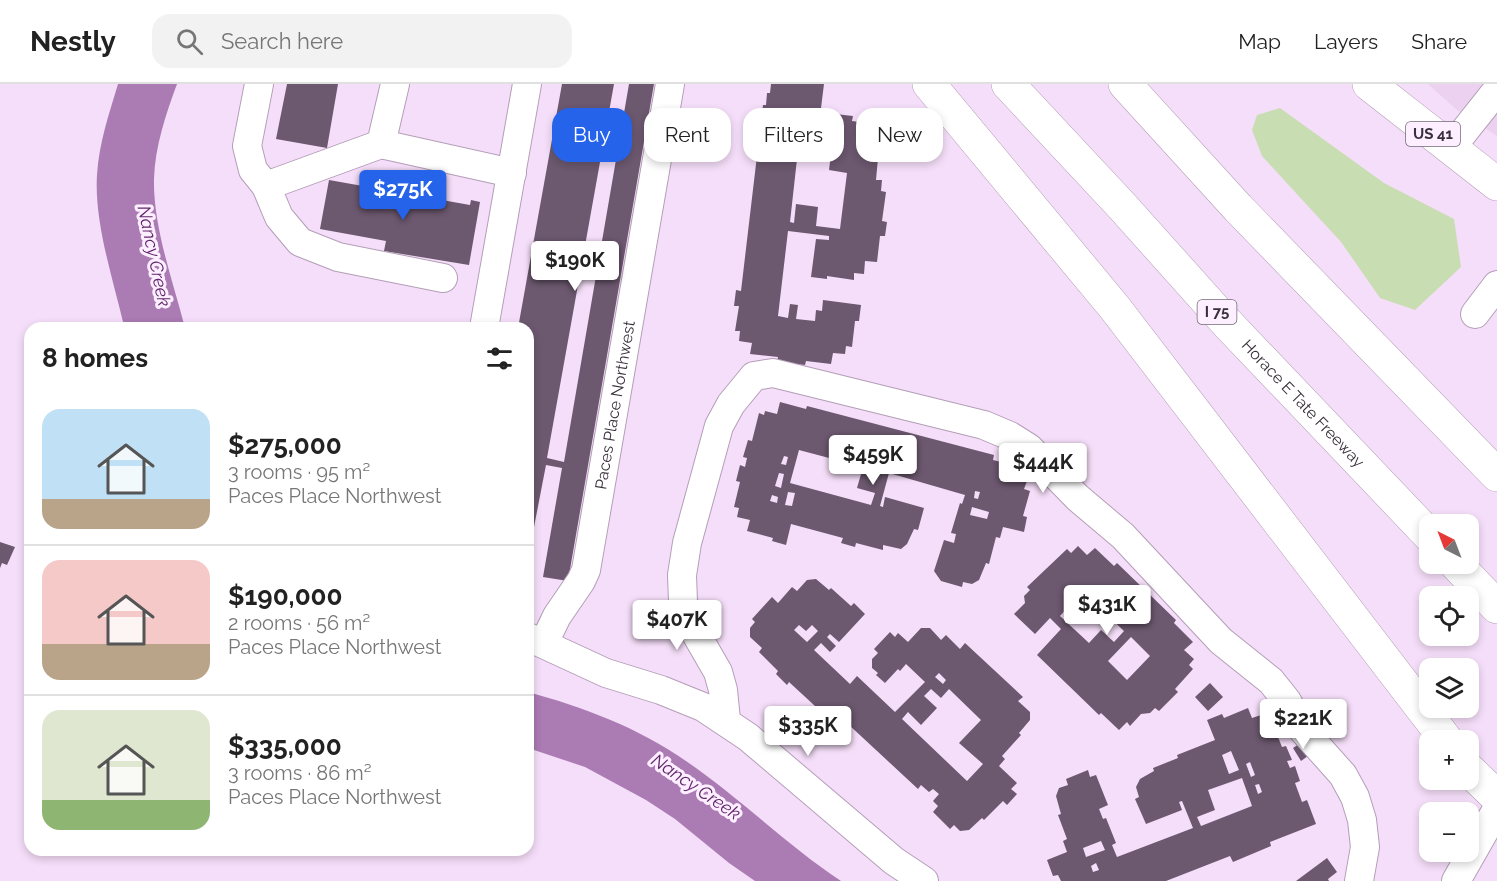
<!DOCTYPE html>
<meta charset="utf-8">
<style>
body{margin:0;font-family:Raleway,sans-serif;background:#f2f2f2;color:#222;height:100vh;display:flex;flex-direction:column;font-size:22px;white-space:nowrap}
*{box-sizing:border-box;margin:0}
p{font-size:20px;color:#767676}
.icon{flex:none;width:33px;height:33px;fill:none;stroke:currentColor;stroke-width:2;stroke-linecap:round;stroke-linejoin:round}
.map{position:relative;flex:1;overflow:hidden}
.details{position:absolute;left:24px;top:238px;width:510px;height:534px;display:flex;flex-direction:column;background:#fff;border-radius:18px;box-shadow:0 3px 9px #0003}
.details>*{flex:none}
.hud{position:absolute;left:552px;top:24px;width:570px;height:54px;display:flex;gap:12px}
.needle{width:39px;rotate:318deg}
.buttons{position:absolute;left:1419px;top:430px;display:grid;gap:12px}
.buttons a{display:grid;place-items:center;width:60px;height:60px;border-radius:12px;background:#fff;box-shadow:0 3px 9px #0003;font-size:30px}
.price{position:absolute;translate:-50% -51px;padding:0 14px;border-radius:6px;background:#fff;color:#222;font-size:20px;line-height:39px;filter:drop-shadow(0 2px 3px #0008)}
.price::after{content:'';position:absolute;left:50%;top:36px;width:18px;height:14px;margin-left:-9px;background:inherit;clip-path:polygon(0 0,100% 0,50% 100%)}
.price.on{background:#2563eb;color:#fff}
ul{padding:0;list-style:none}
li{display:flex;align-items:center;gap:18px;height:150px;padding:0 18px}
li+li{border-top:2px solid #e0e0e0}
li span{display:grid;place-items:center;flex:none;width:168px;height:120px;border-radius:18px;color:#555}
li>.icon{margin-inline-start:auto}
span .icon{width:72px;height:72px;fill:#fffc;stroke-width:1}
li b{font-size:26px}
h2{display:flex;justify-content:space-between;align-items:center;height:72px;padding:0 18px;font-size:26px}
.pill{padding:0 21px;border-radius:18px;background:#fff;box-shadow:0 3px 9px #0003;font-size:21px;line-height:54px}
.pill.on{background:#2563eb;color:#fff}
header{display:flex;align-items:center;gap:36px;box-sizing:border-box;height:84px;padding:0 30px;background:#fff;border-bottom:2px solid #e0e0e0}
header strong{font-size:28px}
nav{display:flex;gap:33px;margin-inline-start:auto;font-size:21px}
.search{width:420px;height:54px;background:#f2f2f2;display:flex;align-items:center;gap:15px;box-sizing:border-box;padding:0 21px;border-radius:18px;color:#767676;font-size:22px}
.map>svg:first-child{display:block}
</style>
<header>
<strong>Nestly</strong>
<div class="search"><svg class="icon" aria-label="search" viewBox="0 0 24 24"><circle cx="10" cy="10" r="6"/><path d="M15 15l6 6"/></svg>Search here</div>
<nav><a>Map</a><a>Layers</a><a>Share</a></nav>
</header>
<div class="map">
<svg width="1497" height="797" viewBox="0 0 1497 797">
<rect width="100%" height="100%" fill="#f5def9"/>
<path fill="#ecd1f1" d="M1428 0H1497V52L1456 25Z"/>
<path fill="#c9ddb3" d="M1280 24 1384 99 1454 135 1461 183 1415 226 1380 214 1341 158 1262 72 1252 46 1257 31Z"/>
<path fill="#ab7bb3" d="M118 0H177C166 30 155 62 154 95 153 143 173 197 185 244H125L124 242C113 195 94 138 97 91 99 59 109 30 118 0Z
M528 608C583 623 639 644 686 677 740 714 787 761 841 797H755L729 779 675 735 646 716 585 683 528 664Z"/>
<path fill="#6c586f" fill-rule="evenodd" d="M287 0H338L327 64 276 55Z
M562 0H614L547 374 564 378 629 0H654L568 497 543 493 562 384 546 381 528 474V244H518Z
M771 0H824L821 24H826V29L853 32 852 37 867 39 874 47 873 62 879 63 876 96H882L881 107 886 108 882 137 887 138 885 152H880L877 178 865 177 864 190 854 189V196L827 192V195L811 193 816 155 829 156V152L788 147 778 232 788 234 790 220 798 221 796 235 815 237 816 226 822 227 823 216 861 221 859 237H855L852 263 846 262 845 270 833 269 831 280 806 277 805 281 777 278 778 273 750 270 752 259 739 257 740 247H735L739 222H734L736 206 741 207 763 21H766L767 9H770ZM797 24 805 25V30L796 29ZM795 38 804 39 802 57 792 56ZM798 66 831 70 829 86 847 89 840 145 816 142 818 123 796 120 794 139 790 138Z
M329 96 470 121 471 116 480 118 469 181 384 167 386 157 320 145Z
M780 318 806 325 807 322 994 371 993 376 1017 382 1014 393 1027 397 1024 405 1030 407 1023 432 1027 433 1024 448 1003 443 1000 454 996 453 989 480 986 479 979 496 972 500 963 498 962 503 941 497 934 487 944 456 954 459 956 450 951 449 960 419 962 420 965 411 889 389 880 422 883 423 885 413 924 424 918 446 914 445 907 460 901 465 883 461V466L856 459 855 463 841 459 843 454 791 440 786 461 772 457 773 454 747 447 750 436 737 433 739 424 734 423 740 398 736 397 740 381 745 383 747 374 743 373 748 356 752 357 759 329 764 331 765 327 777 330ZM799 366 863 383 857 404 875 409 871 421 790 399ZM784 372 788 373 786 381 781 380ZM779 389 784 390 781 404 775 402ZM975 407 980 408 978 415 974 414ZM788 408 795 409 792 422 785 421ZM772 411 778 413 777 419 770 417ZM972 423 989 428 987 435 970 431Z
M0 458 15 463 7 481 2 479 0 484Z
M1078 462 1087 471 1095 464 1114 482 1117 479 1176 536 1174 539 1193 558 1184 566 1194 575 1189 581 1193 585 1175 605 1178 608 1159 627 1155 624 1150 629 1141 630 1130 642 1127 638 1119 646 1101 629 1099 631 1037 571 1061 545 1050 534 1035 550 1014 530 1025 519 1024 512 1030 506 1027 503 1067 465 1071 469ZM1083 508 1124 547 1114 558 1101 546 1089 559 1060 532 1068 523 1080 535 1086 529 1074 517ZM1131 553 1150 572 1127 596 1108 577Z
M816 495 829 506 831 504 851 522 854 519 865 530 839 558 830 550 827 553 836 562 830 568 821 559 814 566 850 600 857 592 895 628 925 598 906 580 900 587 898 585 885 599 876 591 878 589 872 584V575L878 569 874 565 890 548 895 553 898 549 908 558 921 544H930L941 556 946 551 960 565 965 559 1023 613 1018 617 1030 628V636L1019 649 1021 651 1002 672 1005 675 999 682 1017 699 1011 705 1017 710 1007 721 1003 717 984 736 982 734 969 746 960 747 954 741 950 745 933 728 938 722 933 717 939 710 933 705 929 708 921 701 918 705 834 627 828 634 789 598 787 601 776 590 778 587 759 568 762 564 750 553V544L755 538 752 535 772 513 778 519 792 503 797 507 807 496ZM799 541 806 547 812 541 818 547 807 558 794 546ZM939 589 946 596 943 600 935 593ZM931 605 941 614 949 605 981 636 959 659 983 680 967 697 902 635 908 628 921 641 937 624 924 612Z
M1210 599 1223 613 1208 627 1195 613Z
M1248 624 1252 634 1264 630 1268 640 1272 638 1282 663 1286 662 1292 676 1287 677 1290 684 1295 682 1300 697 1295 699 1302 718 1307 716 1316 740 1270 758 1271 762 1233 778 1230 772 1166 797H1061L1058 791 1053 792 1047 776 1067 768 1063 757 1067 755 1058 731 1061 730 1056 712 1059 704 1068 701 1066 695 1088 686 1090 693 1096 691 1108 721 1099 725 1103 735 1106 734 1116 759 1112 761 1117 773 1193 744 1182 717 1179 718 1182 726 1146 740 1135 715 1139 713 1136 703 1140 695 1154 687 1153 684 1178 674 1177 671 1215 656 1207 636 1222 630 1224 634ZM1231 667 1239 686 1229 690 1222 671ZM1250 678 1255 691 1251 693 1246 680ZM1242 694 1252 722 1201 742 1197 733 1215 726 1208 706ZM1259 700 1262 708 1258 710 1255 701ZM1101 757 1105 766 1086 773 1083 764ZM1096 779 1099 786 1093 788 1091 782Z
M1307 655 1312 669 1301 677 1293 664Z
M1327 774 1337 788 1328 795 1329 797H1296Z"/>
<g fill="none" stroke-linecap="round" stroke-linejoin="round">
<g stroke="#b49eb7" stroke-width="30">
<g id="minor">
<path d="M259 0 247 62 253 86 266 102 279 133 300 158 338 173 443 194"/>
<path d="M381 60 512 89"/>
<path d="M1451 64 1497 6"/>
<path d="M266 102 381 60 395 0"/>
<path d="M1475 230 1497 201"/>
<path d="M484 244 527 0"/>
<path d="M528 553 606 589 661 606 703 623 748 653 894 777 924 797"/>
<path id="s1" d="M544 559 557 532 581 497 586 486 670 0"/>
<path d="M726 636 723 606 718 588 688 536 683 518 682 491 687 459 719 342 731 320 754 292 773 289 984 341 1010 352 1029 364 1078 414 1123 452 1221 557 1271 597 1287 617 1302 645 1343 691 1355 713 1362 736 1365 763 1359 797"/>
<path d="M1456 797 1497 725"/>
</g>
</g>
<g stroke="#b49eb7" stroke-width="34">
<path id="major" d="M1369 0 1497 100"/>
</g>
<g stroke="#b49eb7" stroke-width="34">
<g id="highway">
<path d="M929 0 1115 224 1447 657"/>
<path id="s2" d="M1008 0 1122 122 1225 237 1430 452"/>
<path d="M1125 0 1238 124 1497 391"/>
<path d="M1456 480 1497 523"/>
<path d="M1468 685 1497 713"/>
</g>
</g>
<use href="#minor" stroke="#fff" stroke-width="28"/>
<use href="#major" stroke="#fff" stroke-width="33"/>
<use href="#highway" stroke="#fff" stroke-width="33"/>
</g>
<g text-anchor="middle" stroke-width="6" stroke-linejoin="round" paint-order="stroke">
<g fill="#fdefff" stroke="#736975" stroke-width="1.5">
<rect x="1406" y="38" width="54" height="24" rx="4.5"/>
<rect x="1197.5" y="216" width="39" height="24" rx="4.5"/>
</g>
<g font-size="15" font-weight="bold" fill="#38303a">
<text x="1433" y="55">US 41</text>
<text x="1217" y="233">I 75</text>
</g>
<g font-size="16" fill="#38303a" stroke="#fdefff">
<text dy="6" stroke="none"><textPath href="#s2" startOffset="435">Horace E Tate Freeway</textPath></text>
<text dy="6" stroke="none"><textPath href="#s1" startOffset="252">Paces Place Northwest</textPath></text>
</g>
<g font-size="18" font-style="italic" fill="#61266b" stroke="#fdefff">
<text transform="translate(154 172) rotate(78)" y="6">Nancy Creek</text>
<text transform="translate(696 703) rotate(34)" y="6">Nancy Creek</text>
</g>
</g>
</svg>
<div class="buttons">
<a><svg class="needle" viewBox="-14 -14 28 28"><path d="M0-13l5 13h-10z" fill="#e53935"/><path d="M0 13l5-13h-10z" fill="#767676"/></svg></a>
<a><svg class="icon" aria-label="locate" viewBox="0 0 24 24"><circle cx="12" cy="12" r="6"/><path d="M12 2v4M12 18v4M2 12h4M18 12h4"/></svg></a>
<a><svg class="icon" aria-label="layers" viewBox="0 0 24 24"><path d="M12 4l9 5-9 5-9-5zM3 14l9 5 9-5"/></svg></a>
<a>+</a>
<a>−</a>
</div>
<b class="price on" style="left:403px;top:137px">$275K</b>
<b class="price" style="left:575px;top:208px">$190K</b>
<b class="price" style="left:873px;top:402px">$459K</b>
<b class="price" style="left:1043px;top:410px">$444K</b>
<b class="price" style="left:1107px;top:552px">$431K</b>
<b class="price" style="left:677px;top:567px">$407K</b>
<b class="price" style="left:1303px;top:666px">$221K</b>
<b class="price" style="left:808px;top:673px">$335K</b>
<div class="hud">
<a class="pill on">Buy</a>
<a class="pill">Rent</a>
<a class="pill">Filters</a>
<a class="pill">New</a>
</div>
<section class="details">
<h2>8 homes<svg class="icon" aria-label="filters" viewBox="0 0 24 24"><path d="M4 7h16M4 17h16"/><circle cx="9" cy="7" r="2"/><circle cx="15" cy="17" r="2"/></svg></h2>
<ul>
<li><span style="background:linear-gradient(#bfe0f5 75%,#b9a48a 0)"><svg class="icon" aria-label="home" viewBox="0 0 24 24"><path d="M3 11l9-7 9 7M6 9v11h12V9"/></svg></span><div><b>$275,000</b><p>3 rooms · 95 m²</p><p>Paces Place Northwest</p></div></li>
<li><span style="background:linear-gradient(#f6c9c9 70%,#b9a48a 0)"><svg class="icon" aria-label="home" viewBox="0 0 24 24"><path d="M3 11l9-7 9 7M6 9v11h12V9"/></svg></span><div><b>$190,000</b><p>2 rooms · 56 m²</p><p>Paces Place Northwest</p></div></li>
<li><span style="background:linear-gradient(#dfe7d0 75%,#8fb573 0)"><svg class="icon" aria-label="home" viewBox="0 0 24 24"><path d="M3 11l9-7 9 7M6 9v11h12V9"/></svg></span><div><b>$335,000</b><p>3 rooms · 86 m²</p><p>Paces Place Northwest</p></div></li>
</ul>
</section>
</div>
